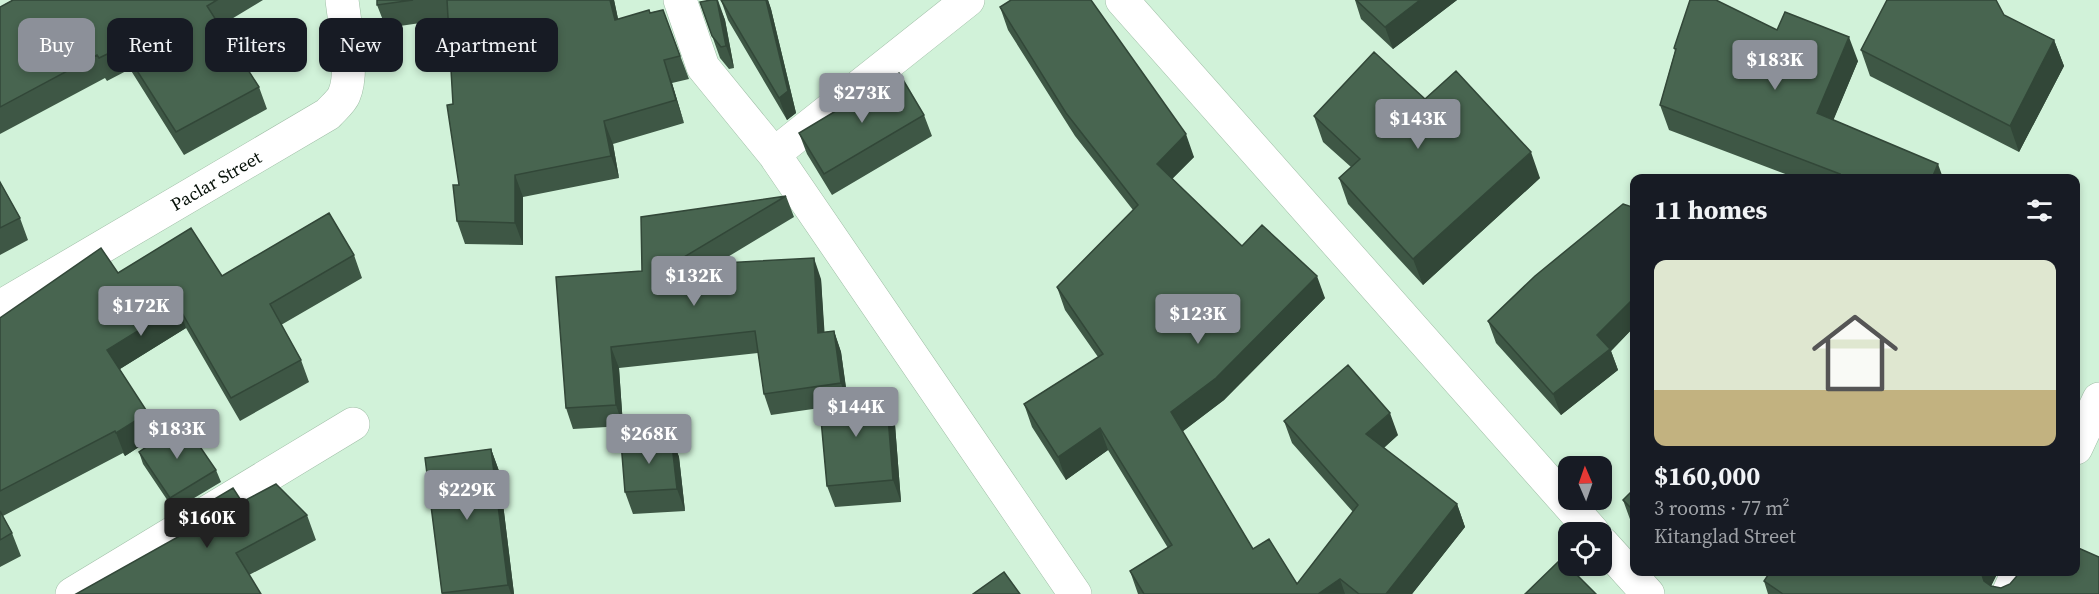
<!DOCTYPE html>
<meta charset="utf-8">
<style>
body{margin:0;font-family:"Source Serif 4",serif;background:#242831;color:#f1f3f6;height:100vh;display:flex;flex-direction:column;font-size:22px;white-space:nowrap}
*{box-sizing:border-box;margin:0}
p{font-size:20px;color:#9ea1a6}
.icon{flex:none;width:33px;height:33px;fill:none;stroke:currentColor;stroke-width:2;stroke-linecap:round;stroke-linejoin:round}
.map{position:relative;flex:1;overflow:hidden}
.sheet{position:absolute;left:1630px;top:174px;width:450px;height:402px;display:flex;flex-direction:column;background:#171b24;border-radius:12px;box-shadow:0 3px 9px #0003}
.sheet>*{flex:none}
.banner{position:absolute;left:18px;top:18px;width:570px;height:54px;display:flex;gap:12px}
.needle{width:39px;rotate:358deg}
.tools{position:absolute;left:1558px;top:456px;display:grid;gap:12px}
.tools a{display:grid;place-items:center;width:54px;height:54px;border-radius:12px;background:#171b24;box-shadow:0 3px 9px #0003;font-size:30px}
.price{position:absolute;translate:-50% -51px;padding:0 14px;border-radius:6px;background:#8c9099;color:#fff;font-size:20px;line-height:39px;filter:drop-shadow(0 2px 3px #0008)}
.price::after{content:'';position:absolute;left:50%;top:36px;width:18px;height:14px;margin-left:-9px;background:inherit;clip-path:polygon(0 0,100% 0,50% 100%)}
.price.on{background:#222;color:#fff}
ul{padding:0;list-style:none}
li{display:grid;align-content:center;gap:12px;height:318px;padding:0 24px}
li+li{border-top:2px solid #363941}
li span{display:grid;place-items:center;height:186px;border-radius:12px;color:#555}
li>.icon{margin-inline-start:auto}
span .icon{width:108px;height:108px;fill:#fffc;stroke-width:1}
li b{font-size:26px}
h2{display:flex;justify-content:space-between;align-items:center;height:72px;padding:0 24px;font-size:26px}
.tag{padding:0 21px;border-radius:12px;background:#171b24;box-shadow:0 3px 9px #0003;font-size:21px;line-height:54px}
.tag.on{background:#8c9099;color:#fff}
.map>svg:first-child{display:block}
</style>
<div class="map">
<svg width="2099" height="594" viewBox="0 0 2099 594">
<rect width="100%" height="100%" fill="#d1f2d9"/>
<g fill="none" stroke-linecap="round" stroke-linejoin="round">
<g stroke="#9fbea6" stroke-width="34">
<path id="street" d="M680 0 703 67 774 154
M968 0 774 154 1075 594
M1122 0 1593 532
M0 307 328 114C333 108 341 102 344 95 354 73 345 25 342 0
M2076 448 2099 399
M1602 543 1648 594
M72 594 353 424
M2008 594 2018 572"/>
</g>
<use href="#street" stroke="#fff" stroke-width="33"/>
</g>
<path fill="#3e5745" d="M13 0H263L220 26 259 87 267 109 184 155 130 69 107 81 105 78 0 134V7Z
M377 0H614L618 19 663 10 689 79 672 83 684 123 613 144 619 178 523 197V245L465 244 457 221 459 185 448 19 386 28 377 5Z
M718 0 725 20 734 68 729 69 720 58 700 2Z
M721 0H768L771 9 796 113 787 120 728 20Z
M1355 0H1457L1393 49 1361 19Z
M1000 7 1194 157 1172 179 1242 246 1325 298 1224 400 1182 432 1253 549 1297 584 1353 512 1292 443 1284 421 1398 435 1384 448 1457 504 1465 527 1412 594H1138L1130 571 1168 548 1108 450 1066 480 1032 427 1024 404 1098 357 1065 310 1057 287 1133 210 1075 136 1008 30Z
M2004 15 2054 40 2064 66 2019 152 1870 76 1861 50Z
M1777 30 1858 61 1833 120 1943 178H1796L1669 130 1660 105 1675 51 1674 48Z
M1425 99 1540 178 1423 285 1348 204 1339 178 1351 167 1323 142 1314 116Z
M924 115 932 136 832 195 807 154 799 133Z
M0 182 20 218 28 240 0 255Z
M786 196 794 217 716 264 821 279 824 332 834 331 841 352 847 394 894 412 901 502 835 507 827 486 820 408 771 415 764 394 758 353 619 368 623 426 573 429 566 408 642 271Z
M1635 208V326L1611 351 1618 370 1561 415 1496 343 1488 321Z
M354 255 362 278 281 325 301 360 309 382 240 421 186 328 120 369 156 436 125 456 123 453 3 516 12 533 21 556 0 567V318L118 273 222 276Z
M671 436 679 457 685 511 633 514 625 492Z
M491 449 499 471 514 594H442L425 458Z
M139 452 216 470 221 482 174 510 143 464Z
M1635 488V525L1631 522 1623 500Z
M242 502 307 515 316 540 249 575 191 530 186 516Z
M1998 572 1991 586 2001 588 2099 594H1768L1764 581Z"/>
<path fill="#324738" d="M610 0H614L623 42 615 20Z
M717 0 725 20 734 68 726 46Z
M766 0H768L771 9 796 113 787 120 779 98Z
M1420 0H1457L1393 49 1385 27Z
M1849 37 1858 61 1826 138 1817 113Z
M2054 40 2064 66 2019 152 2010 126Z
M664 60 672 83 684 123 676 100Z
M604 121 613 144 619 178 611 156Z
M1186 134 1194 157 1165 186 1157 164Z
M1531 152 1540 178 1423 285 1413 259Z
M1938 164 1943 178H1932Z
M515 175 523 197V245L515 223Z
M814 258 821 279 826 354 818 333Z
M1317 276 1325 298 1224 400 1179 434 1171 412Z
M1635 297V326L1611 351 1618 370 1561 415 1553 394 1597 335Z
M178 306 186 328 115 372 107 350Z
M834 331 841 352 848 404 841 383Z
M611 347 619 368 623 426 616 405Z
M886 391 894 412 901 502 893 480Z
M148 413 156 436 125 456 116 433Z
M1390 413 1398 435 1374 456 1366 434Z
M1100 428 1108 450 1066 480 1058 457Z
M671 436 679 457 685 511 677 489Z
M491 449 499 471 514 594H511L508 585Z
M1457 504 1465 527 1412 594H1386Z
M1684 572H1691L1686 576Z
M1980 572H1998L1991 586 1990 594Z
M1340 579 1345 594H1318Z"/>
<path fill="#486550" stroke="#324738" stroke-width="1.5" d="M13 0H217L207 6 259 87 176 132 122 47 99 58 97 55 0 107V7Z
M377 0H413L377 5Z
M447 0H610L615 20 649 10 650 13 663 10 680 56 664 60 676 100 604 121 611 156 515 175V223L457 221 453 185H459L447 105 453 104Z
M711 0H717L726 46 721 47 712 36 700 2Z
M721 0H766L788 91 779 98Z
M1011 0H1091L1186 134 1157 164 1242 246 1262 225 1317 276 1216 378 1171 412 1253 549 1269 539 1297 584 1358 505 1284 421 1348 365 1390 413 1366 434 1457 504 1386 594H1359L1340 579 1318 594H1144L1130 571 1172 545 1100 428 1058 457 1024 404 1103 354 1057 287 1138 205 1066 113 1000 7Z
M1356 0H1420L1385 27Z
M1690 0H1716L1777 30 1785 12 1849 37 1817 113 1938 164 1932 178H1838L1840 174 1660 105 1676 49 1674 48Z
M1887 0H1996L2004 15 2054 40 2010 126 1861 50Z
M1374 52 1425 99 1456 71 1531 152 1413 259 1339 178 1360 159 1314 116Z
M899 73 924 115 824 174 799 133Z
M0 182 20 218 0 228Z
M786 196 669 266 814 258 818 333 834 331 841 383 764 394 755 331 611 347 616 405 566 408 556 277 642 271 641 217Z
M1623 204 1635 208V297L1597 335 1610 349 1553 394 1488 321 1535 276Z
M329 213 354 255 270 304 301 360 231 398 178 306 107 350 148 413 116 433 115 431 0 491V318L101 248 118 273 191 228 222 276Z
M886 391 893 480 827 486 819 397Z
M183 422 216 470 170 498 139 452Z
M671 436 677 489 625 492 621 442Z
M491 449 508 585 442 593 425 458Z
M276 484 307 515 236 553 261 594H76L194 528 186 516 233 488 242 502Z
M1635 488V512L1623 500Z
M0 511 12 533 0 540Z
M2076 547 2099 557V594H1783L1764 581 1770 572H1981L1984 581 1991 586 2001 588 2010 584 2016 577 2019 572H2076Z
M1561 559 1596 594H1525Z
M1004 572 1020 594H973Z"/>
<g text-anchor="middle" stroke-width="4.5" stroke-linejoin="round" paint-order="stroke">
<g font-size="18" fill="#050f07" stroke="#fff">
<text transform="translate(216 181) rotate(-30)" y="6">Paclar Street</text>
</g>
</g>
</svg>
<div class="tools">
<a><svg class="needle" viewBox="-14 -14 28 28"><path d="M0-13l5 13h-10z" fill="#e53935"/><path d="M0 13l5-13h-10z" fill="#9ea1a6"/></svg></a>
<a><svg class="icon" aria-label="locate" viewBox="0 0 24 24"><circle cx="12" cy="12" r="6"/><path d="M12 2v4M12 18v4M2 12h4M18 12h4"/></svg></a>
</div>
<b class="price" style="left:1775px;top:91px">$183K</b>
<b class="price" style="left:862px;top:124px">$273K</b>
<b class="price" style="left:1418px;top:150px">$143K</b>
<b class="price" style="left:694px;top:307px">$132K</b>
<b class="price" style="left:141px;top:337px">$172K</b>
<b class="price" style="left:1198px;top:345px">$123K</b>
<b class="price" style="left:856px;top:438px">$144K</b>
<b class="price" style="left:177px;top:460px">$183K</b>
<b class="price" style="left:649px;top:465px">$268K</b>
<b class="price" style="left:467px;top:521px">$229K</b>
<b class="price on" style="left:207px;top:549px">$160K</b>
<div class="banner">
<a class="tag on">Buy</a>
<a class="tag">Rent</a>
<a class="tag">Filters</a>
<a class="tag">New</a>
<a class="tag">Apartment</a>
</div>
<section class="sheet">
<h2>11 homes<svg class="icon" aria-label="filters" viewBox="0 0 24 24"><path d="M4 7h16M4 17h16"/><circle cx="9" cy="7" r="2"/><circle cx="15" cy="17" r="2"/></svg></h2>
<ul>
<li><span style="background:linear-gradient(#dfe7d0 70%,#c2b280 0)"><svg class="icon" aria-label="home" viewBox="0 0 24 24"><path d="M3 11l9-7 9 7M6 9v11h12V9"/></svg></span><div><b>$160,000</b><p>3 rooms · 77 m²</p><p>Kitanglad Street</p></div></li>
</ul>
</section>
</div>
